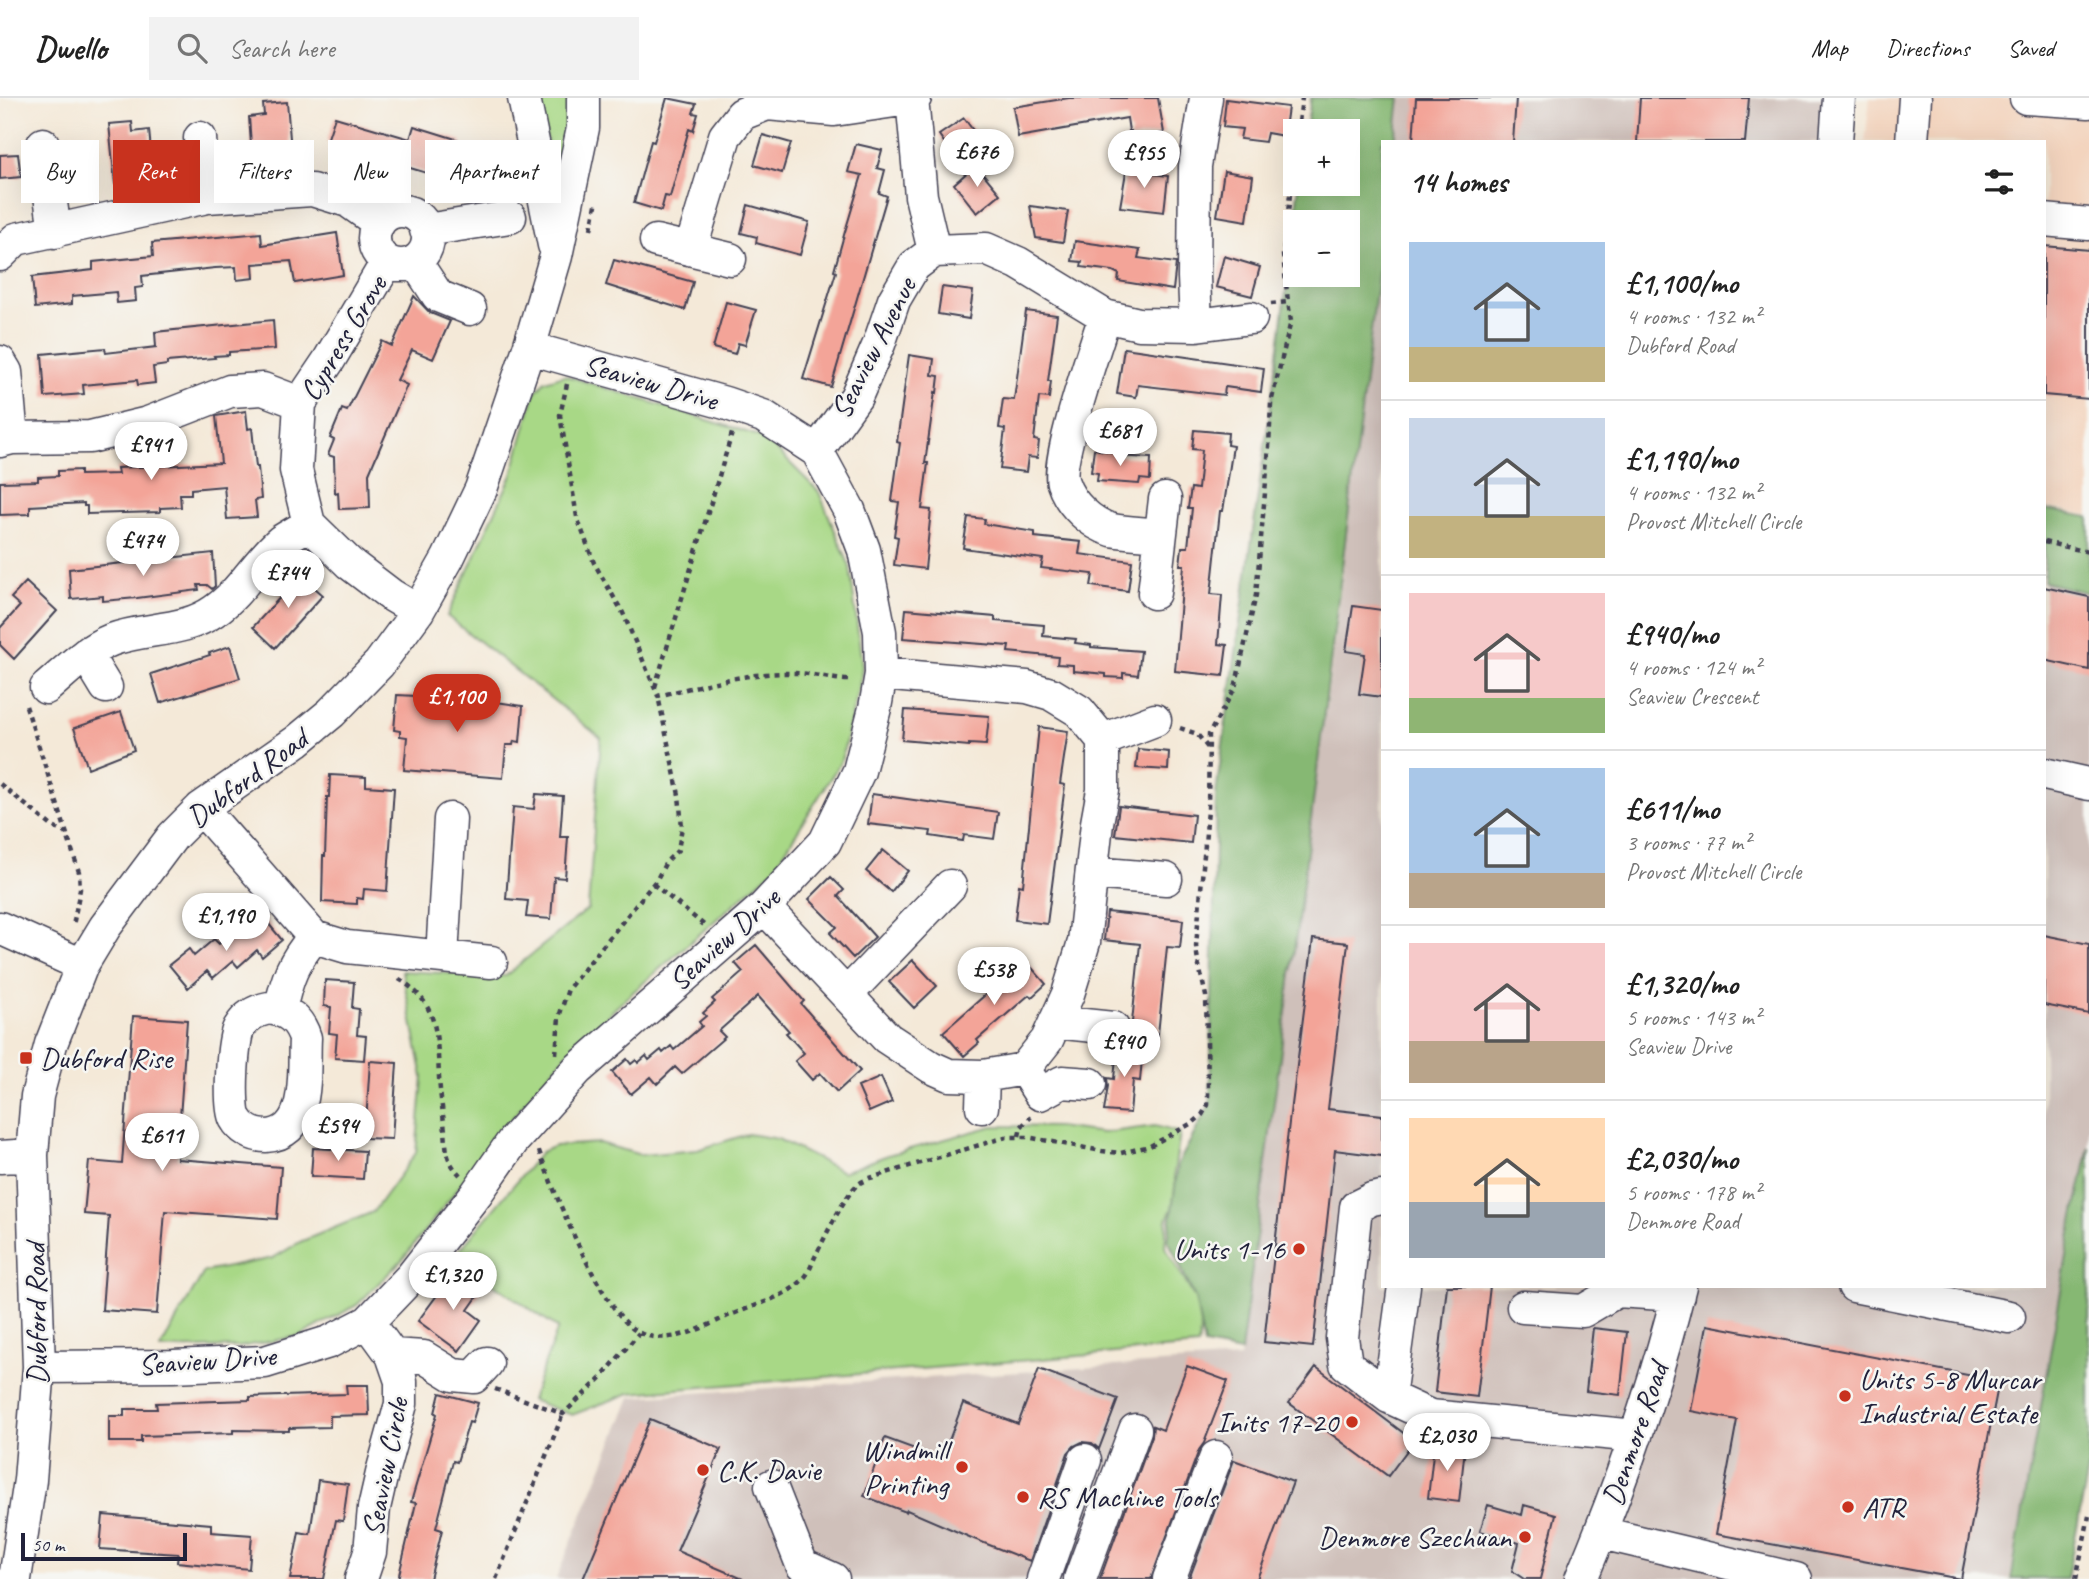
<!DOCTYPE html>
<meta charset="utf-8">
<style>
body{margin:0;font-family:Caveat,sans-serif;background:#f2f2f2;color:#222;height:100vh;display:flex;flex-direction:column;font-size:26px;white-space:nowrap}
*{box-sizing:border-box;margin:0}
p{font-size:23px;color:#767676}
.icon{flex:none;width:38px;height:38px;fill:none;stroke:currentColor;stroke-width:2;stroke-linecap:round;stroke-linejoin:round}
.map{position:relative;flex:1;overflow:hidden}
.panel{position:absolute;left:1381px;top:42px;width:665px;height:1148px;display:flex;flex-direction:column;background:#fff;border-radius:0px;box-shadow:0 7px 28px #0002}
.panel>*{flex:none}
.banner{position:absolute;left:21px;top:42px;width:665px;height:63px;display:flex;gap:14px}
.controls{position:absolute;left:1283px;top:21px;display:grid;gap:14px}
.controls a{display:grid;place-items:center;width:77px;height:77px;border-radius:0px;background:#fff;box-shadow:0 7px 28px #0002;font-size:35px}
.scale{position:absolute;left:21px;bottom:18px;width:166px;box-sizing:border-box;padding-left:7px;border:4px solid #22223b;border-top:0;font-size:19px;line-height:24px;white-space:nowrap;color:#22223b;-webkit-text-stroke:5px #f6f6f2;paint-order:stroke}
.price{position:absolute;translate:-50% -60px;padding:0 16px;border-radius:24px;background:#fff;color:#222;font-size:23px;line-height:46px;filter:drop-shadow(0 2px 4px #0008)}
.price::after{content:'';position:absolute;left:50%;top:42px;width:21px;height:16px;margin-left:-10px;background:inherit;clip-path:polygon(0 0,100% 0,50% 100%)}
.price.active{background:#c8321e;color:#fff}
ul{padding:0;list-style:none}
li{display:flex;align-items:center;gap:21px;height:175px;padding:0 28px}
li+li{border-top:2px solid #e0e0e0}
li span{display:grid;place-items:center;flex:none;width:196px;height:140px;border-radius:0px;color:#555}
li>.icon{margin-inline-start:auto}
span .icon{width:84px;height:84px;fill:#fffc;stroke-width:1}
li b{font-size:30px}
h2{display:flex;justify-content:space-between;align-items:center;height:84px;padding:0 28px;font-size:30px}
.chip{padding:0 24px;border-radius:0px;background:#fff;box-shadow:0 7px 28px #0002;font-size:24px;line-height:63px}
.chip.active{background:#c8321e;color:#fff}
header{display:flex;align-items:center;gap:42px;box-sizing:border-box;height:98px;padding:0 35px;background:#fff;border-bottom:2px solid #e0e0e0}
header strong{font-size:33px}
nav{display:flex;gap:38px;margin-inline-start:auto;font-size:24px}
.search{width:490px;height:63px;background:#f2f2f2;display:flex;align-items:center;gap:18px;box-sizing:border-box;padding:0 24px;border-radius:0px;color:#767676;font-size:26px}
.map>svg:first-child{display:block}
</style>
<header>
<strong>Dwello</strong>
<div class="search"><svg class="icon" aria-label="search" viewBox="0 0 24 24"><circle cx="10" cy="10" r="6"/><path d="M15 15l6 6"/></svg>Search here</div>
<nav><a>Map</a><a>Directions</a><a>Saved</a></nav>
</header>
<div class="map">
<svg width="2089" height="1481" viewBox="0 0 2089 1481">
<rect width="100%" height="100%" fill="#f6f6f2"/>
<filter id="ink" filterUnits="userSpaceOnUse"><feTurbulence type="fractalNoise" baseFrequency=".0143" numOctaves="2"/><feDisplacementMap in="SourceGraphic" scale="14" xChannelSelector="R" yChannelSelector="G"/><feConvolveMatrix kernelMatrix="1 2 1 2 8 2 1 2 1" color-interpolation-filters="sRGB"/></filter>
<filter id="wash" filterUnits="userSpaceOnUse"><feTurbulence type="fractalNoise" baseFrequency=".00686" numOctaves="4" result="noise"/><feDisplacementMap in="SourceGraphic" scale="28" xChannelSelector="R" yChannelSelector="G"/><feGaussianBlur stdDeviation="1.57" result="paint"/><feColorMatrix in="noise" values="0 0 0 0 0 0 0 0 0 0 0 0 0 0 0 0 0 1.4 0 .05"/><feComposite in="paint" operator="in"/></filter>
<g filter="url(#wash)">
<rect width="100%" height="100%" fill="#f4e9d8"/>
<path fill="#f3d4be" d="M1870 0H2089V417L2044 409V44H1865Z"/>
<path fill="#cfc0ba" d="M1400 0H1847L1841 44H1395Z
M1382 144V1188H2044V483L2089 492V1086L2049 1269 2009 1481H556L631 1299 1240 1260 1333 558Z"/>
<path fill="#a8d886" stroke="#657d60" stroke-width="2" d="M537 0H569L573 18 558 92Z
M564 277 765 340 819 394 850 469 862 568 861 579 841 663 774 771 624 902 570 953 533 994 401 1163 357 1207 300 1238 239 1249 160 1251 204 1174 273 1160 300 1144 373 1114 416 1055 423 979 402 873 505 878 588 811 601 640 447 518 512 377 535 294 545 283Z
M993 1028 1057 1029 1103 1035 1155 1028 1180 1035 1174 1075 1177 1099 1167 1122 1165 1149 1203 1214 1198 1248 630 1295 572 1317 531 1302 558 1230 454 1159 541 1054 555 1048 599 1045 641 1057 697 1052 748 1036 778 1041 843 1074 888 1057Z"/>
<path fill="#86b873" stroke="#546d57" stroke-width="2" fill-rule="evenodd" d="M1311 0H1400L1395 44H1382V144L1305 770 1241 1254 1204 1247 1195 1200 1168 1142 1178 1066 1210 1006 1216 695 1281 234 1299 86H1348V33H1306ZM1348 124V177H1295V124Z
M2044 411 2089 419V495L2044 484Z
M2089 1049V1368L2067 1481H2011L2073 1123Z"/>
<g id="blocks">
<path fill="#f3a498" d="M667 0 696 6 693 15 698 16 693 33 689 31 670 99 665 98 661 113 634 105 651 43 654 44Z
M1069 0H1158L1164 35 1130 41 1131 33H1129L1127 20 1018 39 1013 9Z
M1416 0H1516L1513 44H1413Z
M1640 0H1749L1745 44H1637Z
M1226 1 1288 9 1284 38 1267 35 1265 44 1240 41 1242 31 1223 29Z
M287 4 292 65 267 67 266 59 252 60 249 19 264 17 263 6Z
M335 19 410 41 414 28 462 43 450 82 377 60 373 71 333 60 337 46 327 43Z
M964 20 983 46 958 64 939 37Z
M132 24 133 34 149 32 153 73 136 74V84L115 86 109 26Z
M763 37 791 45 782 75 754 67Z
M856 46 882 52 877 70 885 72 879 95 887 98 831 289 803 281 836 174 834 173 844 137 862 77 848 74Z
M18 56 21 79 0 81V57Z
M976 67 1000 96 977 115 954 86Z
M1127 68 1146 70V75L1168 78 1164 114 1120 109Z
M1224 73 1253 78 1247 123 1217 118Z
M748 107 809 124 800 157 756 145 757 139 741 135Z
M1030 108 1068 113 1063 144 1036 140Z
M261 135 262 147 337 135 343 177 295 185 291 163 253 166 254 180 237 182 236 169 215 170 142 178 143 189 135 190 136 203 117 205 116 194 72 198V206L35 210 32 179 93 172V164L153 158 152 145Z
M1075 143 1140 152 1138 160 1176 165 1173 192 1118 183 1119 176 1113 173 1081 169 1082 164 1072 163Z
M2044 148 2089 152V301L2044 297Z
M1224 158 1260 169 1252 198 1216 189Z
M614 162 693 184 685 212 606 187Z
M942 189 973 193 969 221 938 216Z
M414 198 430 215 450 223 433 261 412 252 397 282 407 287 369 375 370 410 339 411 338 394 335 395 334 359 328 357 334 342 330 340 342 311 347 313 382 243 392 248Z
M726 204 756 212 745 247 738 245 735 256 713 250Z
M1026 213 1057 217 1048 283H1051L1049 300 1039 299 1034 342 1039 343 1037 360 1028 359 1026 374 1000 371 1005 331 999 330 1003 301 1014 302Z
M273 222 275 251 229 254V257L214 258 215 260 167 264V267L153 269 155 285 138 287 137 282 83 287 84 296 45 299 42 256 105 250 106 255 156 249 155 234Z
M1124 250 1264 270 1261 294 1225 289 1224 297 1138 287 1136 299 1117 296Z
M909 257 934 261 932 277 939 278 937 295 935 294 925 365H928L922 411 931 412 925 471 894 467 898 439 894 438 899 404 892 403 900 345 897 344Z
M246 313 248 331 252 330 256 369H258L261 401 255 402 257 419 227 421 224 388 191 391V396H180L181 409 160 410V414L87 416V408H84V405L30 408V416L0 417V384L38 383V379L58 378V373L80 372V377L118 376 117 370 221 365 216 318Z
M1194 332 1228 335 1227 347 1233 348 1223 413H1220L1211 496 1222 497 1218 546 1227 547 1223 578 1175 573 1184 467H1180L1182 449H1188L1192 410H1188L1191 390 1198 391 1202 352 1192 351Z
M1094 351 1118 355 1117 358 1151 360 1150 382 1140 381 1139 386 1097 383 1098 375 1091 374Z
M968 419 985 421 984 426 1035 434V439L1081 444 1079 456 1132 463 1128 493 1091 488 1093 476 1041 470 1043 461 963 450Z
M213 455 215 488 212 491 207 487H198L199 492 137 500 103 503V498L71 501 69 471Z
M298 475 323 497 275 550 253 529 285 494 283 492Z
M26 484 57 513 14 561 0 547V530L20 508 11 500Z
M2044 489 2089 499V572L2044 562Z
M1353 508 1382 512V599L1359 596 1365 556 1346 553Z
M906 511 995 519V523L1044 527 1043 538 1076 541 1075 545 1091 547V549L1141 553 1138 577 1123 575V580L1106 579V576L1073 573V567L1057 566 1058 559 1008 554 1009 548 903 540Z
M230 548 240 580 160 605 151 576 210 557 209 555Z
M397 597 477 601 523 608 520 644 514 643 513 647H506L503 680 404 672 407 639 400 638V633L394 632Z
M905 612 989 618 986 647 969 646V648L902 642Z
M121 614 134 652 88 670 74 630Z
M1039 629 1068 633 1060 686 1065 687 1047 826 1015 822 1019 787 1023 788Z
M1138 651 1169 654 1168 672 1136 670Z
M330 677 366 679V688L394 690 387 793 364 791 363 801 357 800V806L322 804 323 758H325L327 699H329Z
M536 696 563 698 560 739H568L565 780 554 779 551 821 526 819 528 803 506 801 513 709 534 711Z
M872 696 998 714 994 741 964 737 963 743 930 738 931 733 868 726Z
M1119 708 1194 717 1191 745 1115 737Z
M883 752 908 773 891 794 866 773Z
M831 779 844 792 838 798 875 839 853 860 830 835 837 829 809 801Z
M1107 814 1183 822 1180 850 1167 849 1157 946 1130 944 1140 846 1104 842Z
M263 819 282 842 262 859 257 852 238 869 233 863 213 880 207 873 188 890 169 867 189 851 194 858 214 841 219 846 238 830 243 836Z
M2044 837 2089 846V916L2044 907Z
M1313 841 1348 845 1328 1011 1382 1017V1058L1335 1052 1313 1249 1264 1244 1291 1007H1292Z
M756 847 804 903 801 906 860 973 837 994 820 975 812 982 795 963 804 955 786 935 789 933 758 898 719 933 725 939 682 976 675 969 657 986 651 979 631 996 612 974 627 961 631 966 636 962 638 965 646 958 649 962 661 952 663 955 671 948 674 952 702 928 699 924 706 918 703 915 715 904 712 901 743 874 735 865Z
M913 862 937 888 914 910 889 884Z
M1025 862 1046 886 1032 899 1029 897 977 942 979 945 964 958 943 934Z
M325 882 354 884 352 910 359 911 357 937 366 938 364 962 335 960 337 936 329 935 331 909 324 908Z
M133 918 187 922 177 1061 281 1069 277 1121 165 1113 157 1216 102 1212 109 1118 84 1116 89 1063 122 1066Z
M1117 948 1143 950 1140 983 1133 982 1130 1015 1104 1013 1108 988 1107 980 1114 981Z
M370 963 397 965 392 1041 365 1040Z
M881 979 892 1004 869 1014 858 989Z
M313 1050 365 1053 363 1081 311 1078Z
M455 1173 482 1192 468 1212 481 1222 459 1253 418 1223Z
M1447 1188H1490L1477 1299 1435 1294Z
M1707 1227 1999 1283 1961 1481 1716 1436 1737 1322 1691 1313Z
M1593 1230 1627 1234 1620 1297 1586 1293Z
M1187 1268 1228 1283 1204 1345 1199 1352 1151 1481H1100L1152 1338 1153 1328 1163 1332Z
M1316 1269 1414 1343 1388 1378 1289 1305Z
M1039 1271 1118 1301 1099 1351 1092 1345 1082 1344 1074 1348 1068 1355 1030 1463 974 1441 907 1412 906 1414 864 1398 885 1340 942 1361 963 1305 1018 1326Z
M346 1287H368L369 1317 330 1318V1329L289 1330V1333L233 1332V1335L141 1338V1344H109V1318H124V1311H157L156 1305 250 1302V1299L347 1296Z
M440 1295 478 1305 472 1325 469 1324 457 1364 453 1363 436 1430 442 1432 430 1481H398L416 1405 411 1404 437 1316 435 1315Z
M650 1321 721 1351 677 1453 743 1481H583Z
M1434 1347 1465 1350 1459 1404 1428 1400Z
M1234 1362 1293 1384 1257 1481H1189Z
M318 1382 348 1386 343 1423 336 1422 324 1481H290L299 1434 310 1436Z
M1488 1407 1522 1417 1524 1407 1556 1416 1540 1481H1524L1512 1473 1519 1445 1480 1433Z
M103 1417 211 1426V1434L252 1437 249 1471 177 1464 178 1456 100 1451Z"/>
</g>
</g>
<g filter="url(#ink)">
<use href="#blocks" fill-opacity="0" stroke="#424053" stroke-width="2"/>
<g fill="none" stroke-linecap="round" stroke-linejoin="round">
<g stroke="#424053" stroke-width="35">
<path id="minor" d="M524 0 554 147
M912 0 921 98 934 153
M2026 0 2089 4
M200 40 204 99
M1836 44 1839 0
M1912 44 1915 0
M43 46 55 134
M374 140a27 27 0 1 1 54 0a27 27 0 1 1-54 0Z
M2044 122 2089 126
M426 132 510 119
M656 143 730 161
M691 150 725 38 742 16 767 6 834 12 915 0
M0 157 16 141 207 99 312 92 348 103 379 125
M415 163 438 198 470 211
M387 164 329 262 300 305 296 372 309 426 349 465 391 497 418 513
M1105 218C1096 247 1055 363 1063 385 1070 406 1091 426 1112 432 1127 435 1145 435 1160 437
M1196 227 1194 179 1195 68 1206 0
M0 264 6 274 12 340
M0 343 12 340 90 339 148 325 230 293 263 291 300 305
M817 353 856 299 879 246 894 202 914 168 934 153 986 151 1018 165 1105 218 1139 226 1196 227 1251 220
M1154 495 1165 401
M86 556 106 589
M46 590C66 573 86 552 111 542 145 529 183 535 214 513 241 495 257 463 281 443 290 437 300 432 309 426
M1103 642 1155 622
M2044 676 2089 686
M201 710 314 839 347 849 491 864
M1092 775 1166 781
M764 809 887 940 931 969 949 977 983 978 1024 971 1047 942 1068 896 1084 844 1097 725 1103 692V642L1079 613 1051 596 1027 589 881 576
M0 830 82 867
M442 859 450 721
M847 896 950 788
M269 910C288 913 299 921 305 940 303 972 312 1036 266 1038 253 1038 241 1031 235 1020 229 1008 232 942 239 930 246 918 255 913 269 910Z
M280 912C287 880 293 864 314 839
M1055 924 1113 930
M1024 971 1040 996 1062 984 1090 986
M982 1009 983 978
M0 1059 32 1057
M1382 1099 1372 1101 1356 1109 1342 1240 1346 1266 1389 1299 1430 1318 1636 1338
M1854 1188 2009 1219
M1523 1209 1583 1213 1617 1193 1678 1197
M392 1257 424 1259 453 1277 474 1279 487 1265
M39 1269 173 1268 265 1264 329 1244 368 1224 411 1179 476 1096 513 1043 577 972 764 809 825 744 859 673 875 610 881 576 880 534 864 452 849 412 817 353 763 318 725 305 529 250
M1389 1299 1404 1188
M771 1388 802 1467 833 1481
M1601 1435 1796 1481
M15 1481 30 1382 39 1269 32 1057 37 998 51 946 82 867 105 829 173 738 201 710 297 643 331 615 379 566 418 513 448 460 481 391 529 250 556 158 583 30V0
M361 1481 370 1454 374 1410 383 1371 401 1306V1283L392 1257 368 1224
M1043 1481 1085 1362
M1080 1481 1135 1332
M1169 1481 1216 1359
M1581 1481C1621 1386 1655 1289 1680 1188"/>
</g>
<path stroke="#424053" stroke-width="4.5" stroke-dasharray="5 5" stroke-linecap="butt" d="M1298 33 1302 0
M591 131 597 102
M1271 206 1288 204 1283 157 1295 54
M567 286 560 317 577 419 594 465 623 515 658 598C702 587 748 574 794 575 815 575 833 583 853 582
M2044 444 2089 454
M655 589 733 332
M26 608 79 774 80 791 73 828
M1180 630 1197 636 1208 650
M0 686 53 729 67 736
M653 786 704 827
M399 881C439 905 437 938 439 979 440 997 443 1015 445 1033 447 1054 445 1061 460 1077
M556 956 559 919 568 891 657 781 666 764 678 752 682 729 679 697 658 598
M1019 1038 1021 1029 1031 1019
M539 1053C553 1091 604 1222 642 1236 672 1247 702 1230 728 1218 751 1208 789 1199 804 1180 810 1174 812 1164 816 1157 825 1139 843 1101 856 1088 860 1084 866 1082 870 1080L1006 1039H1027L1102 1053 1121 1055 1150 1048 1194 1024 1202 1017 1208 1007V988L1206 898 1198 864 1196 848 1208 712 1209 636 1235 590 1256 497 1269 349 1271 305 1291 223 1288 204
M495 1291 563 1316 601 1280 639 1235
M496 1481 563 1316
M2076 1481 2089 1418"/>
<use href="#minor" stroke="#fff" stroke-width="32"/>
</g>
</g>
<g fill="#c8321e" stroke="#f6f6f2" stroke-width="2.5">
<rect x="19" y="953" width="14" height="14" rx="3.5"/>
<circle cx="1299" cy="1151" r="7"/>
<circle cx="1845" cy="1298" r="7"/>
<circle cx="1352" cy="1324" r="7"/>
<circle cx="962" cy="1369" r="7"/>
<circle cx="703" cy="1372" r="7"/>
<circle cx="1023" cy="1399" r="7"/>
<circle cx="1848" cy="1409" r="7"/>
<circle cx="1525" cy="1439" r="7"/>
</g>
<g text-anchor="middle" stroke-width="5" stroke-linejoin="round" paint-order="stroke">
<g font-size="30" fill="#22223b" stroke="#f6f6f2">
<text transform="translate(343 240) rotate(-59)" y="10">Cypress Grove</text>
<text transform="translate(873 250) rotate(-63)" y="10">Seaview Avenue</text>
<text transform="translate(651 284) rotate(16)" y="10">Seaview Drive</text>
<text transform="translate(247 680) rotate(-37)" y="10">Dubford Road</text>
<text transform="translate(724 841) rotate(-42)" y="10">Seaview Drive</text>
<text transform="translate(36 1216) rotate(-91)" y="10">Dubford Road</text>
<text transform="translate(207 1262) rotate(-4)" y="10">Seaview Drive</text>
<text transform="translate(1635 1336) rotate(-71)" y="10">Denmore Road</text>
<text transform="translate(385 1369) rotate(-79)" y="10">Seaview Circle</text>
</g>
<g font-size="30" fill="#22223b" stroke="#f6f6f2" text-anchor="start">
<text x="40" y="970">Dubford Rise</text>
<text x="1285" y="1161" text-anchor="end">Units 1-16</text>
<text x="1859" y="1291">Units 5-8 Murcar<tspan x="1859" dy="34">Industrial Estate</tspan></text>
<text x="1338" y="1334" text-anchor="end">Inits 17-20</text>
<text x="948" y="1362" text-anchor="end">Windmill<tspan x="948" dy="34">Printing</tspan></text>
<text x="717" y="1382">C.K. Davie</text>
<text x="1037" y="1409">RS Machine Tools</text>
<text x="1862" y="1419">ATR</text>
<text x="1511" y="1449" text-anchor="end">Denmore Szechuan</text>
</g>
</g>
</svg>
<div class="controls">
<a>+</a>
<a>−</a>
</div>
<div class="scale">50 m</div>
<b class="price" style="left:977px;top:91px">£676</b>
<b class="price" style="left:1144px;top:92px">£955</b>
<b class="price" style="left:1120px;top:370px">£681</b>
<b class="price" style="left:151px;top:384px">£941</b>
<b class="price" style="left:143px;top:480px">£474</b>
<b class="price" style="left:288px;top:512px">£744</b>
<b class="price active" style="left:457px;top:636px">£1,100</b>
<b class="price" style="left:226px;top:855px">£1,190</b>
<b class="price" style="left:994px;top:909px">£538</b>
<b class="price" style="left:1124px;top:981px">£940</b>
<b class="price" style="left:338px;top:1065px">£594</b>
<b class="price" style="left:162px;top:1075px">£611</b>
<b class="price" style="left:453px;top:1214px">£1,320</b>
<b class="price" style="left:1447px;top:1375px">£2,030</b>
<div class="banner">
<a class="chip">Buy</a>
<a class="chip active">Rent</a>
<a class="chip">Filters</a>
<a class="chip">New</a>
<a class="chip">Apartment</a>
</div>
<section class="panel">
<h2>14 homes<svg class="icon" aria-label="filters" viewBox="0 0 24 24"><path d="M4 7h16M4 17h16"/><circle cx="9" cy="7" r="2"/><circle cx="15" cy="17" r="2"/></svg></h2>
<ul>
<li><span style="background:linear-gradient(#a9c7e8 75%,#c2b280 0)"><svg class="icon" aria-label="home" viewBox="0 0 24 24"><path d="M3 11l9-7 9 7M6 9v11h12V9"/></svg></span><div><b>£1,100/mo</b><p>4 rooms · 132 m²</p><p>Dubford Road</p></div></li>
<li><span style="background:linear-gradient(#c9d6e8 70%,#c2b280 0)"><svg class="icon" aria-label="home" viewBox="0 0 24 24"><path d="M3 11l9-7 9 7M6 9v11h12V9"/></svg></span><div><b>£1,190/mo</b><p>4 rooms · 132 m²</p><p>Provost Mitchell Circle</p></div></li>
<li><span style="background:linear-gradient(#f6c9c9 75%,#8fb573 0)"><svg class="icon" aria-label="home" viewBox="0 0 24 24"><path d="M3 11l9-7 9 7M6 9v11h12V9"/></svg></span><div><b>£940/mo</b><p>4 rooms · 124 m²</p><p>Seaview Crescent</p></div></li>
<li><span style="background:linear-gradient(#a9c7e8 75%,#b9a48a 0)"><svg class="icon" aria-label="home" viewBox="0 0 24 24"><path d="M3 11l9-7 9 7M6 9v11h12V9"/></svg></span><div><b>£611/mo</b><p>3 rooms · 77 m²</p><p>Provost Mitchell Circle</p></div></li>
<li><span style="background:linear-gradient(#f6c9c9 70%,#b9a48a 0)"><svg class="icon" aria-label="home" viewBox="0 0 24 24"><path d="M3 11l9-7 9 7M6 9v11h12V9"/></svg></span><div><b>£1,320/mo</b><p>5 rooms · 143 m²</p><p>Seaview Drive</p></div></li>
<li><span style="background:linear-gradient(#ffd9b3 60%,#9aa5b1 0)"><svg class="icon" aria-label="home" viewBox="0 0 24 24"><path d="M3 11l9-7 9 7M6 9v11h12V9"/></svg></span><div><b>£2,030/mo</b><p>5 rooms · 178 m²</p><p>Denmore Road</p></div></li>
</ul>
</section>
</div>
